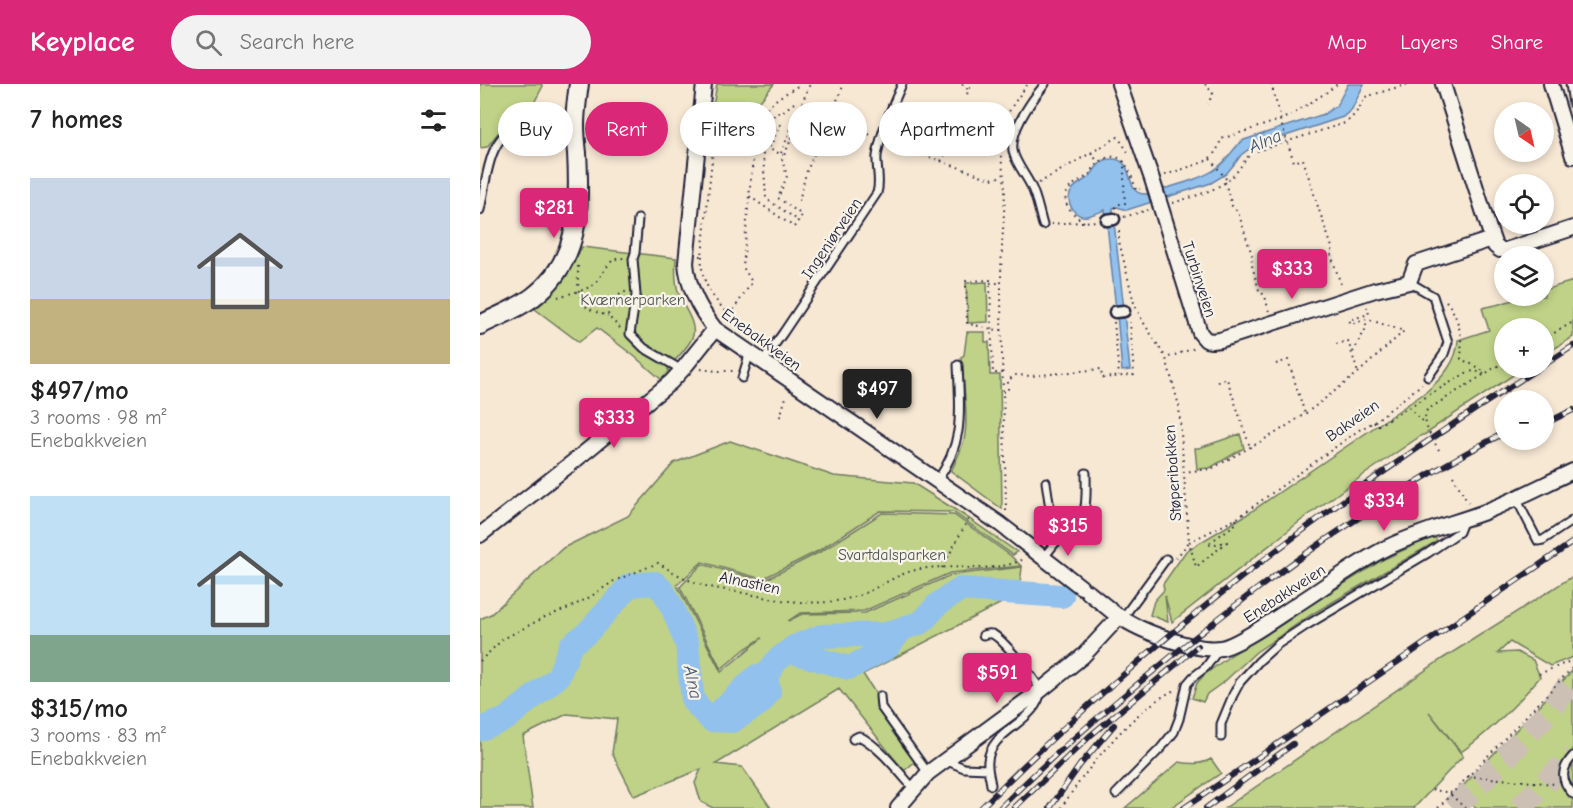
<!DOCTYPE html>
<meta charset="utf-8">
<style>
body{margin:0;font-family:"Comic Neue",sans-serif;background:#f2f2f2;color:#222;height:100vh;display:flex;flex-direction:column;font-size:22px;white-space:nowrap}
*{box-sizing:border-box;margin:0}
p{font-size:20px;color:#767676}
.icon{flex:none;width:33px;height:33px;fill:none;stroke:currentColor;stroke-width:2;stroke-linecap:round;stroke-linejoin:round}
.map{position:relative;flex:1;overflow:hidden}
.drawer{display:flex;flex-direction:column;background:#fff;width:480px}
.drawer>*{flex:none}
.top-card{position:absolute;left:18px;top:18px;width:570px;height:54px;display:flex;gap:12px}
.needle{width:39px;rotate:146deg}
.fabs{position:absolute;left:1014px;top:18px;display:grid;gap:12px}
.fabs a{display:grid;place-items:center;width:60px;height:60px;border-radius:50%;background:#fff;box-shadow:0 3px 9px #0003;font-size:30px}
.price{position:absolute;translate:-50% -51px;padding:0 14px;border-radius:6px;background:#db2777;color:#fff;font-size:20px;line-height:39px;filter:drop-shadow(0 2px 3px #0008)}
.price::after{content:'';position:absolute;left:50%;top:36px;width:18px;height:14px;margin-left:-9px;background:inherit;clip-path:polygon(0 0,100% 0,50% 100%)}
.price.on{background:#222;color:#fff}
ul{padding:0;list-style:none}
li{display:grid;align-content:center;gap:12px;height:318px;padding:0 30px}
li span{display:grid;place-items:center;height:186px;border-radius:0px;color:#555}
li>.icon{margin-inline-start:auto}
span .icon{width:108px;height:108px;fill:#fffc;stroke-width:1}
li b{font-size:26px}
h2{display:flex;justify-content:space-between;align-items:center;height:72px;padding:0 30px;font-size:26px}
.chip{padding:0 21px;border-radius:27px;background:#fff;box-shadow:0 3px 9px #0003;font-size:21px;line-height:54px}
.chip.on{background:#db2777;color:#fff}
header{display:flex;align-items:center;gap:36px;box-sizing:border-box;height:84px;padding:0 30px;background:#db2777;color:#fff}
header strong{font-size:28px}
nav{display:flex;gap:33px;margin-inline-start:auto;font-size:21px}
.search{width:420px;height:54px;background:#f2f2f2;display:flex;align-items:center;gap:15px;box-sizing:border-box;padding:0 21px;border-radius:33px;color:#767676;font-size:22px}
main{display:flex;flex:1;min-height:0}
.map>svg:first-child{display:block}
</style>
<header>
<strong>Keyplace</strong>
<div class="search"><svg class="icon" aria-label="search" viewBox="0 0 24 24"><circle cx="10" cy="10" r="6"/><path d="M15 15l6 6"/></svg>Search here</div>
<nav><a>Map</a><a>Layers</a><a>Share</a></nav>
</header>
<main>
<section class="drawer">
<h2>7 homes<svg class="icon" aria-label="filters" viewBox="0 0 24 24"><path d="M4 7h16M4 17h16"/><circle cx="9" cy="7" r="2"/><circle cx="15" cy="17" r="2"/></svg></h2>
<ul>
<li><span style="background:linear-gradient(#c9d6e8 65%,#c2b280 0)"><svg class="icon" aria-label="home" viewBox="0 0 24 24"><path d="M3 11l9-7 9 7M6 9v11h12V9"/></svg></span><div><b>$497/mo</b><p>3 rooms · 98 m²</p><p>Enebakkveien</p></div></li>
<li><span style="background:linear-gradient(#bfe0f5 75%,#7fa58c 0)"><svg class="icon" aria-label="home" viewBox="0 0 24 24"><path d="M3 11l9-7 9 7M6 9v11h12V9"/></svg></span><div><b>$315/mo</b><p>3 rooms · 83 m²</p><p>Enebakkveien</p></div></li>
</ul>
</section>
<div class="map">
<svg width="1093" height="724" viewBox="0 0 1093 724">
<rect width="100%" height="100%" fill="#f7e8d4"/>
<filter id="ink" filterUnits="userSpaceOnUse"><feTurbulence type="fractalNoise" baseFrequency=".0167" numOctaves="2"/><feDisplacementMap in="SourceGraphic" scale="12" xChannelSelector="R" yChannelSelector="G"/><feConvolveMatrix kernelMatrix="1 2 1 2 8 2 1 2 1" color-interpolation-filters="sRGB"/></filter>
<g filter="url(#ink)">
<path fill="#bfd287" stroke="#707a61" stroke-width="1.5" d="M0 0H61L63 2 55 17 59 32 30 34 7 63 0 64Z
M237 0H294L267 33 249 41 231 33Z
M102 163 196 174C195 186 195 199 199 211 203 223 216 238 213 251 211 261 195 276 188 284L189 291 183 297 154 272 117 244 99 258 55 225C77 208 89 188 102 163Z
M1093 197V253L1064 271V244H1024V284H1044L956 342 955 344 944 351H942L882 392 819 438 692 538 685 512 688 538 670 531 674 517 684 506 683 500 706 467 766 431 946 308C962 294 977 278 978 256L1009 246 1002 224 1016 221 1047 212H1064V206Z
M507 198 508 238 488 239 486 199Z
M487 248H505V258H509L510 291H520L522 425 471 387C476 377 481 367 484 356 489 333 483 298 481 273L484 271Z
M760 350 764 364 730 384 717 385 715 364H719Z
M250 357 354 392 433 399 485 432 537 468 533 471 473 428 400 427 338 467 282 495 222 478 197 501 241 588 282 554 265 565 241 585 200 503 222 480 283 497 340 468 402 429 474 431 531 472 541 482 470 489 384 527 320 529 308 537 322 530 385 529 471 491 542 483 539 510 383 590 438 675 424 687 359 605 236 680 262 683 291 724H233L221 718 215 699 221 685 154 712 132 669 137 635 87 630 43 652 53 724H0V535L11 530 83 464 148 432 194 379Z
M954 452 957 457 834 529 776 568 745 597 727 610 723 618 712 614 717 599 724 591 751 571 902 476Z
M1093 492V573L1070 582 1030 558 1018 569 1037 568 1053 576 1060 593C1036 621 1011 647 981 668L949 628 983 672 934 724H745L962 575Z
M1093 586V724H996L991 719 979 711 978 708 984 701Z
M731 675 741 689 690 724H645L699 678C710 680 721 681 731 675Z"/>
<path fill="#92c1ed" stroke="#6581a6" stroke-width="1.5" d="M868 0H884L872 25 863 33 772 63 761 71 756 78 746 90 731 99 647 126 637 123 633 124V131L626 132 625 126C620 128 613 131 607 132 594 134 584 117 592 106 596 100 604 97 610 92 614 87 617 81 622 78 624 76 628 75 631 75 658 74 642 111 666 110 685 104 725 95 738 83 749 75 753 63 764 56L844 30 857 21Z
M634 139 644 225 636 226 627 140Z
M644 229 650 286 642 287 637 230Z"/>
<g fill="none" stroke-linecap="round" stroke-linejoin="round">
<path stroke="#92c1ed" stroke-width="24" d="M309 567 369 584 407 564 422 545
M231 636 277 592H287
M0 645 26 635 78 593 91 561 107 549 150 501 175 499 184 508 193 525 207 560 213 617 231 636 252 637 281 619 289 608 286 593 296 577 314 563 342 552 406 550 442 538 458 520 481 505 582 512"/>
<path stroke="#ccc0b5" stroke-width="24" stroke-dasharray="24 12" stroke-linecap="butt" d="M973 724 1028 671 1068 628 1093 596
M1040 724 1093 672"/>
<g stroke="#22223b" stroke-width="11">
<path id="service" d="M1090 0 1093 20
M0 126C7 96 7 47 45 40 60 38 77 42 93 43
M158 135 155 169 153 175 156 211 150 250 164 264 202 286
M563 141C559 128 557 113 550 100 545 90 535 78 533 67 530 45 552 16 565 0
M929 198 953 212 968 258 964 270 948 293
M283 277 303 249 397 109C401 97 396 84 397 72 401 47 412 23 422 0
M262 294 270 268
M457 397C485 357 480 327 478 281
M1036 414 1058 457 1063 456 1093 436
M575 459C583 454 593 449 598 442 608 428 606 405 606 389
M564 473 575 459V450L570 425 566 398
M642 535 686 475
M503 551C507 550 508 549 512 550 523 554 554 595 561 606 557 639 510 646 508 677 507 685 510 693 511 701
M400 612 401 623 448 689
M741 653V640L753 611 760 598 779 577 798 560 827 541 948 469 979 448 984 435
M373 655 379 652C399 662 419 688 434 705
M1093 672C1081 685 1080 696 1093 710
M465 676 484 684 508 685
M636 710 681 664 694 648 699 635 707 600 713 593 726 583 739 565"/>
</g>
<g stroke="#22223b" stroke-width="15">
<path id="pedestrian" d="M627 136 634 135
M635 228 644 227"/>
</g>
<g stroke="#22223b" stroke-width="18">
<path id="minor" d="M224 0 206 179C208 204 219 225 235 245L520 440 601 503
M639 0 672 95 720 249 726 256 732 257 740 256 895 206 929 198 936 180 1012 155
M963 0 1009 145 1015 162 1020 166H1026L1093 144
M1071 0 1093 72
M0 451 93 378 191 298 202 286 235 245
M639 532C659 547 716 568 741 564 759 561 799 532 816 521 846 502 876 479 908 463 939 448 971 440 1002 429 1033 417 1063 401 1093 387
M418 724 448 689 561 606 603 572 639 533 608 508"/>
</g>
<g stroke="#22223b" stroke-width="22">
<path id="tertiary" d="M0 241C18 232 37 225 53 213 100 177 100 123 97 69 96 60 95 51 95 41 95 28 97 14 99 0"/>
</g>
<path stroke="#22223b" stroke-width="2" stroke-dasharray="1.5 4.5" stroke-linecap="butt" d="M482 0 489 6
M725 0 733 9 728 20
M791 0 801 35
M487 10 492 0
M314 19 302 28 295 29 282 56 286 113 288 116 319 137
M436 29 432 36 472 60
M281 30 279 55 287 57 296 42 300 41 289 65 303 71
M800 36 814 78 823 75 839 126 853 166 850 167 862 204
M276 50 278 32 298 14 321 0
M410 59 511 95 523 92
M301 69 330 0
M611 69 618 78
M730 75 747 96
M461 77 475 55
M685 91 724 78C734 72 738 66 741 55L800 36 813 30 847 8 857 0
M745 98 752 122 758 128 773 174 771 178 779 206 785 212 789 228
M559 99 638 53 648 68
M319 117 326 89 364 0
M693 119C713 112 739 107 754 91 760 84 765 76 771 69L865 39C875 32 880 24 885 13L928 0
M635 124 638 120H645C644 105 644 92 644 77
M644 133 668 126
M604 138C591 129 576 115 593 101 598 97 604 95 609 91 613 86 615 80 621 77 644 62 651 90 656 106L660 105
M571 140 617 137
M639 147V157L654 219 662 236 686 274
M219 172H222L235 46 276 50 269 112 314 143 322 131 298 114 307 92 302 76 318 40 349 34 391 51
M222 172C218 212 256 237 284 258
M98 182C98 196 96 216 109 225 115 228 122 230 128 232
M510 199H521
M78 213C87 210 108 206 114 200 121 193 125 184 132 177L135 175 144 174
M966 217C979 232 983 255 981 275 988 279 998 282 1004 288V290
M250 231 272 198 263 183 269 112
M634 238 639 292
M140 244 128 232C129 216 133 214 147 207
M522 246C508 246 500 241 487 240L486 197 510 196V199L513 289H523
M1064 255 1093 238
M856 260 868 257 878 289
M873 268 885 246 887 235
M796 280 808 276 825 330
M221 285 236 287H254
M737 298 747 295 770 363
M523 308 528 306V296L536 291 551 292 621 285 622 294 654 291 650 238
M929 323 939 334 944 338
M300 333 307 310
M894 338 897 342 988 288 995 287 1004 290
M959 366C952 354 941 339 947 326L1024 278
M703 388 731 385 794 350 825 330 878 289 924 247 887 235 871 240 869 236 889 230 887 223
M973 392 988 419
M526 427C525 351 521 275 521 198 521 168 524 137 525 107 525 86 516 64 522 43 527 28 538 13 548 0
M756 435 757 439 728 460V461L747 458 716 483 709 458 756 435 879 346 894 338 942 300
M696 474 709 458 699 322 686 274 715 264
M462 484 489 434
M0 577 23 555 65 533 89 524 110 513 134 497 178 479C191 487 204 495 219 500 231 504 246 506 259 508 297 516 338 525 377 512 398 505 417 489 440 485 474 479 511 491 544 475
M1059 590 1093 576
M988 692 1075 700
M952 706 973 709
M971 711 985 724
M581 724C608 684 652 625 697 605
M958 724 1093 583"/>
<use href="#service" stroke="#f7f3e8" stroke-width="7"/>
<use href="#pedestrian" stroke="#f7f3e8" stroke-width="10"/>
<use href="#minor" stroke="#f7f3e8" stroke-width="14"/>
<use href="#tertiary" stroke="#f7f3e8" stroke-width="18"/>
<g stroke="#22223b" stroke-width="6">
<path id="rail" d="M1064 281 1093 262
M1064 340 1093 326
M501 724C668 555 859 411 1059 284
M520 724C569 674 622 629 676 585 787 493 896 415 1024 349
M534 724 611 651 718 562
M570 724 600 681 634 641
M704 724 1093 458
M726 724 813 660"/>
</g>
<use href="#rail" stroke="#f7f3e8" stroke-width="4" stroke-dasharray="11" stroke-linecap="butt"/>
</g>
</g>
<g text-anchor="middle" stroke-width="4.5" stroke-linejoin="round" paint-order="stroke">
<g font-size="16" fill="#22223b" stroke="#f7f3e8">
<text transform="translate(351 154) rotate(-56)" y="6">Ingeniørveien</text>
<text transform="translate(720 195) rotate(72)" y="6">Turbinveien</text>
<text transform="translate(282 255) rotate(36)" y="6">Enebakkveien</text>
<text transform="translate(872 336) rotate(-35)" y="6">Bakveien</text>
<text transform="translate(692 389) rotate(-94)" y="6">Støperibakken</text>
<text transform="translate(270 498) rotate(12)" y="6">Alnastien</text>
<text transform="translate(804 509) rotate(-33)" y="6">Enebakkveien</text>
</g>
<g font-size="16" fill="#515752" stroke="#f7f3e8">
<text x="153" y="221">Kværnerparken</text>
<text x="412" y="476">Svartdalsparken</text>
</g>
<g font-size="18" font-style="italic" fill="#445270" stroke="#f7f3e8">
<text transform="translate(785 57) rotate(-24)" y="6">Alna</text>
<text transform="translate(213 598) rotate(78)" y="6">Alna</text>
</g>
</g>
</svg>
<div class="fabs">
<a><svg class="needle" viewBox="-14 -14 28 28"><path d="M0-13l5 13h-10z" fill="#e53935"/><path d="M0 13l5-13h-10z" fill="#767676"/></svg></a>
<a><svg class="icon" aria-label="locate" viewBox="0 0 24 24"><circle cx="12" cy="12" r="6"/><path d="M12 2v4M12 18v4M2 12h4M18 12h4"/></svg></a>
<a><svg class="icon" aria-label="layers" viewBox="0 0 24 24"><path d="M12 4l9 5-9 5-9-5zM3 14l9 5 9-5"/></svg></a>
<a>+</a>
<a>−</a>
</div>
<b class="price" style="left:74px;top:155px">$281</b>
<b class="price" style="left:812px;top:216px">$333</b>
<b class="price on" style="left:397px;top:336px">$497</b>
<b class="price" style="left:134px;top:365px">$333</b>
<b class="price" style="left:904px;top:448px">$334</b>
<b class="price" style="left:588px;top:473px">$315</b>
<b class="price" style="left:517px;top:620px">$591</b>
<div class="top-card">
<a class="chip">Buy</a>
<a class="chip on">Rent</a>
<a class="chip">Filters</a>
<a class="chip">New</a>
<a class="chip">Apartment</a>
</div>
</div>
</main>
